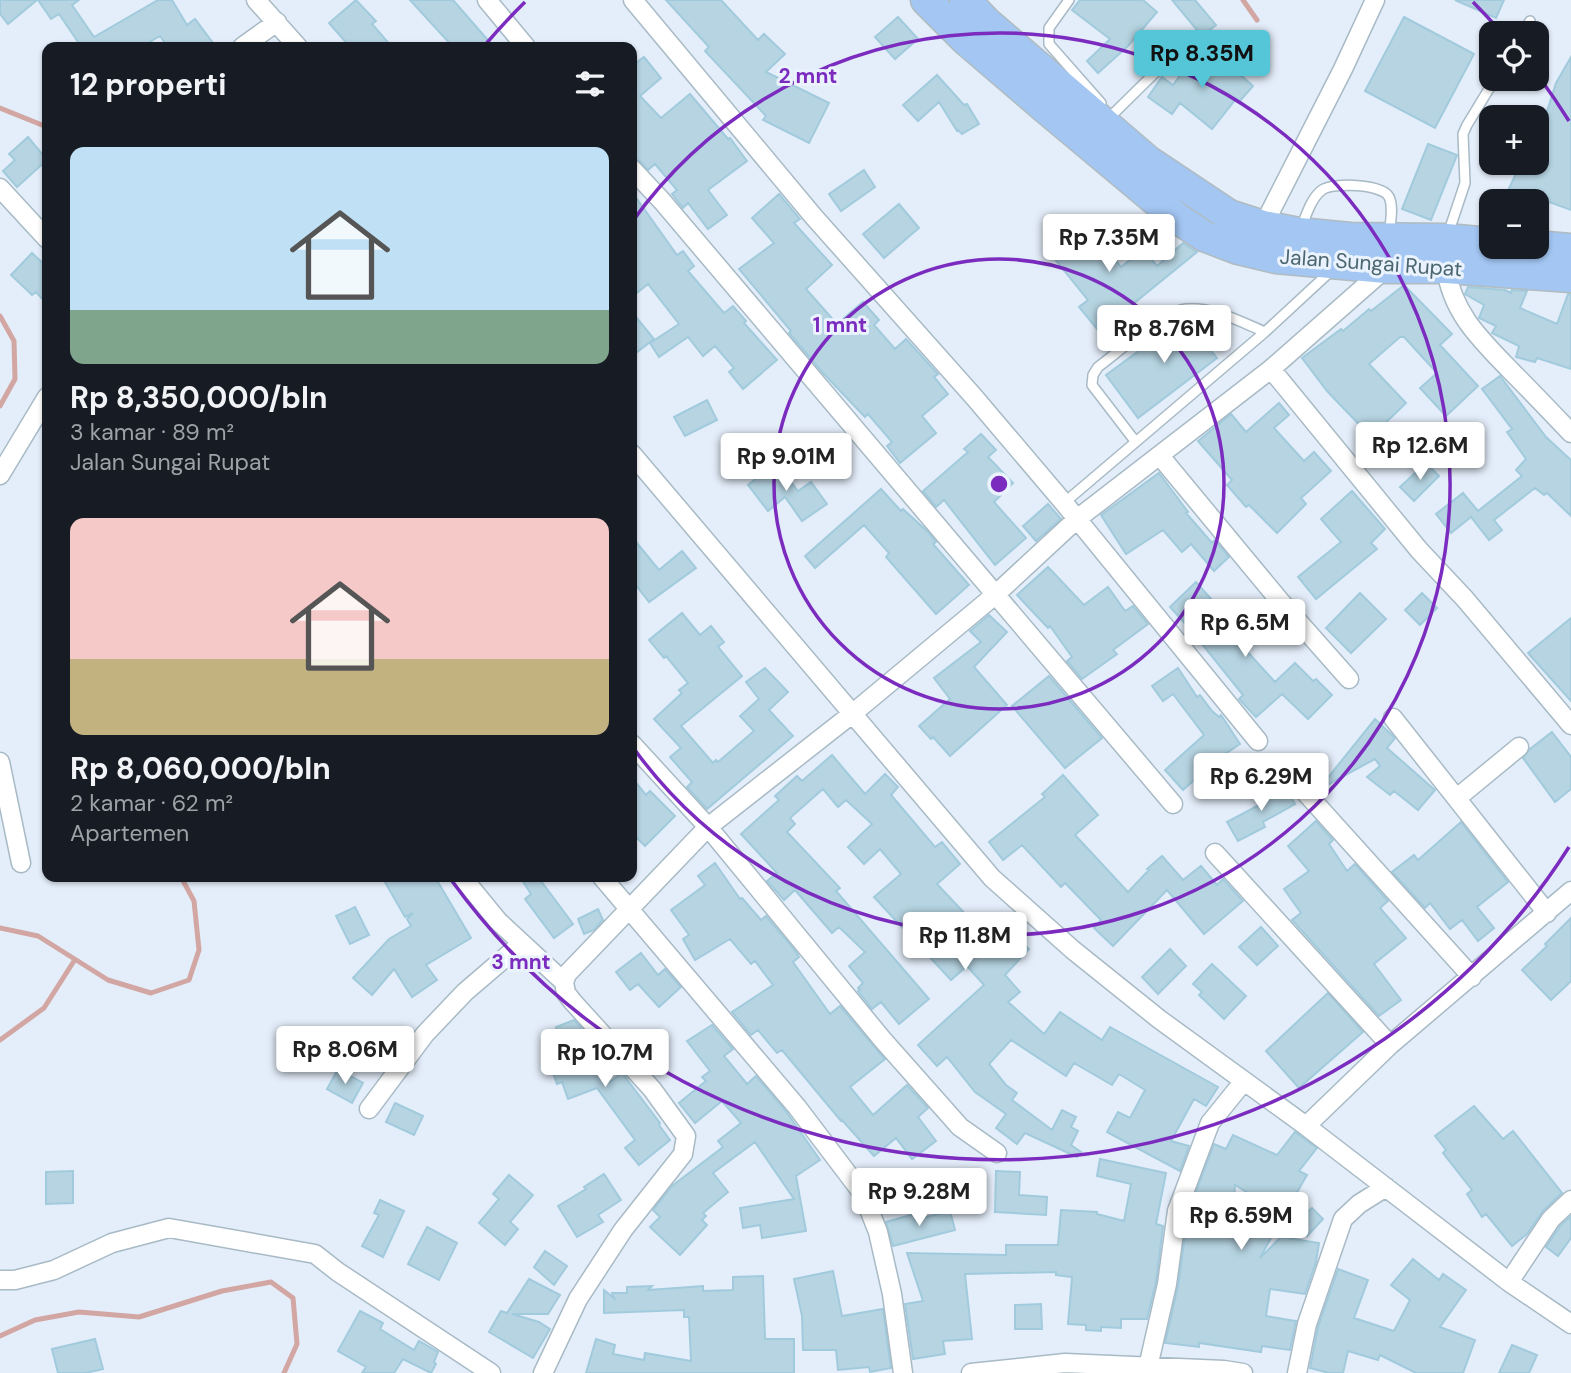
<!DOCTYPE html>
<html lang="id">
<meta charset="utf-8">
<style>
body{margin:0;font-family:"DM Sans",sans-serif;background:#242831;color:#f1f3f6;height:100vh;display:flex;flex-direction:column;font-size:26px;white-space:nowrap}
*{box-sizing:border-box;margin:0}
p{font-size:23px;color:#9ea1a6}
.icon{flex:none;width:38px;height:38px;fill:none;stroke:currentColor;stroke-width:2;stroke-linecap:round;stroke-linejoin:round}
.map{position:relative;flex:1;overflow:hidden}
.side{position:absolute;left:42px;top:42px;width:595px;height:840px;display:flex;flex-direction:column;background:#171b24;border-radius:14px;box-shadow:0 2px 5px #0004}
.side>*{flex:none}
.tools{position:absolute;left:1479px;top:21px;display:grid;gap:14px}
.tools a{display:grid;place-items:center;width:70px;height:70px;border-radius:14px;background:#171b24;box-shadow:0 2px 5px #0004;font-size:35px}
.price{position:absolute;translate:-50% -60px;padding:0 16px;border-radius:7px;background:#fff;color:#222;font-size:23px;line-height:46px;filter:drop-shadow(0 2px 4px #0008)}
.price::after{content:'';position:absolute;left:50%;top:42px;width:21px;height:16px;margin-left:-10px;background:inherit;clip-path:polygon(0 0,100% 0,50% 100%)}
.price.active{background:#55c5d8;color:#111}
ul{padding:0;list-style:none}
li{display:grid;align-content:center;gap:14px;height:371px;padding:0 28px}
li span{display:grid;place-items:center;height:217px;border-radius:14px;color:#555}
li>.icon{margin-inline-start:auto}
span .icon{width:126px;height:126px;fill:#fffc;stroke-width:1}
li b{font-size:30px}
h2{display:flex;justify-content:space-between;align-items:center;height:84px;padding:0 28px;font-size:30px}
.map>svg:first-child{display:block}
</style>
<div class="map">
<svg width="1571" height="1373" viewBox="0 0 1571 1373">
<rect width="100%" height="100%" fill="#e4eefa"/>
<g fill="none" stroke-linecap="round" stroke-linejoin="round">
<path stroke="#d2a6a2" stroke-width="5" d="M1243 0 1257 20
M0 108 47 127
M0 316 14 341 15 379 0 406
M0 928 38 936 108 980 151 993 189 980 199 950 194 901 181 877
M0 1040 44 1008 74 961
M0 1336 35 1320 79 1312 139 1317 222 1291 271 1282 293 1298 297 1344 284 1373"/>
</g>
<path fill="#b6d4e2" stroke="#a1cbdd" stroke-width="2" d="M0 0H37L8 24 0 14Z
M38 0H79L72 5 94 37 158 0H172L187 25 195 19 216 47H168L160 36 141 47H77L80 45 59 14 51 19Z
M356 0 376 21 372 24 392 47H350L329 23Z
M410 0H453L494 47H453Z
M666 0H721L758 40 764 34 785 54 766 72 829 103 809 143 763 120 766 116 705 51 709 47Z
M1080 0H1143L1157 12 1128 46 1098 73 1087 61 1110 39 1072 10Z
M1172 0H1195L1216 25 1202 36Z
M1455 0H1504L1496 18Z
M898 17 918 39 895 59 875 37Z
M1404 17 1474 54 1435 128 1365 91Z
M1199 50 1229 72 1233 68 1253 86 1239 102 1236 99 1212 129 1180 103 1172 114 1148 97 1162 77 1173 85Z
M644 57 661 78 640 96 661 118 690 94 728 139 730 138 747 161 708 190 727 215 708 229 688 203 683 208 678 202 672 194 677 190 655 164 648 170 640 161 632 158V66Z
M1571 57V210L1530 195 1527 201H1503L1521 163 1536 170V125L1542 127 1556 83Z
M937 75 964 105 967 104 979 124 962 134 958 130 957 131 939 102 918 121 903 105Z
M28 137 47 160 17 187 3 171 15 160 9 154Z
M1428 144 1457 155 1431 220 1402 209Z
M864 170 875 187 841 211 829 194Z
M632 192 677 255 683 251 694 266 688 271 724 313 733 306 746 321 744 323 777 360 743 389 729 372 734 368 715 346 703 356 688 337 659 357 650 343 679 324 648 284 632 297Z
M779 194 800 219 794 223 832 265 806 289 837 324 863 302 879 320 874 325 895 349 906 339 938 374 934 377 948 394 922 416 936 433 900 463 887 446 892 442 868 414 865 417 823 373 789 333 791 331 739 269 774 243 752 218Z
M899 204 919 228 884 258 863 234Z
M1080 218 1121 267 1143 249 1157 266 1183 243 1197 252 1127 309 1129 312 1102 335 1079 307 1088 300 1045 247Z
M32 253 47 267V304L36 292 32 295 11 275Z
M1404 285 1452 334 1440 345 1478 386 1446 416 1420 388 1437 373 1404 337H1400L1369 364 1406 403 1371 437 1327 391 1302 358 1341 329 1343 331 1369 309 1371 311Z
M1468 287 1505 290 1511 293 1512 290 1527 291 1520 308 1557 324 1568 294H1571V369L1537 358 1535 362 1516 357 1519 346 1492 333 1496 326 1479 318 1484 305 1465 294Z
M632 312 654 339 632 356Z
M1185 317 1194 328 1205 319 1219 338 1208 347 1217 358 1138 418 1106 375Z
M1500 376 1546 437 1571 460V516L1547 493 1544 495 1535 488 1494 520 1502 530 1489 540 1471 517 1451 533 1436 514 1463 493 1478 511 1522 476 1516 470 1526 459 1507 432 1512 429 1482 389Z
M707 400 717 420 685 436 674 417Z
M1279 403 1289 415 1274 428 1304 461 1314 452 1331 471 1301 498 1306 504 1277 533 1249 505 1246 507 1227 485 1232 480 1198 441 1231 414 1246 432Z
M981 434 996 450 988 457 1013 483 994 502 1026 538 995 565 944 500 936 507 923 491 968 452 964 449Z
M776 463 798 491 811 482 827 504 802 521 785 497 768 511 748 485Z
M1426 463 1439 476 1414 501 1400 487Z
M1159 473 1188 512 1186 513 1212 543 1215 540 1229 557 1214 571 1191 544 1182 552 1163 530 1126 554 1101 515Z
M881 489 901 511 903 509 928 532 936 542 933 544 969 585 936 614 886 557 889 553 864 525 815 568 805 556Z
M1352 491 1385 529 1371 543 1377 549 1316 599 1298 577 1341 542 1321 519Z
M1048 504 1061 519 1036 541 1023 526Z
M632 537 659 570 682 551 696 568 649 602 632 580Z
M1048 567 1084 605 1108 587 1125 611 1133 606 1148 624 1113 650 1117 654 1082 679 1067 661 1072 657 1050 626 1048 628 1017 595Z
M1196 582 1250 643 1244 648 1275 682 1295 663 1313 681 1316 679 1332 695 1308 719 1282 694 1256 717 1239 699 1243 695 1190 629 1170 607Z
M1360 593 1386 619 1351 653 1326 628Z
M1422 593 1437 608 1420 625 1405 610Z
M682 613 700 635 711 626 724 642 718 647 742 676 681 726 713 763 716 760 718 762 754 731 740 716 759 699 746 682 765 668 788 692 769 710 793 736 707 809 687 787 692 782 670 757 681 748 654 719 682 693 679 690 688 683 666 656 664 658 649 640Z
M989 615 1007 632 974 667 1007 705 950 756 933 737 931 739 919 726 950 699 934 678 981 642 970 631Z
M1571 618V701L1528 653Z
M1178 668 1197 697 1200 695 1212 711 1219 717 1221 715 1240 744 1201 770 1203 772 1183 790 1165 770 1204 735 1173 694 1163 701 1152 686Z
M1049 676 1102 738 1065 768 1012 706Z
M1375 719 1395 738 1387 748 1435 790 1418 810 1394 791 1390 795 1367 777 1380 766 1375 759 1318 790Z
M1552 732 1571 757V789L1555 802 1523 758 1530 749Z
M832 755 865 794 885 774 898 787 891 795 935 847 942 842 960 864 937 884 970 919 967 922 998 957 1016 937 1029 949 1005 975 1020 992 1008 1002 1044 1034 1060 1012 1102 1040 1110 1027 1218 1087 1206 1106 1194 1099 1171 1141 1189 1146 1180 1171 1107 1132 1118 1112 1130 1118 1145 1090 1119 1074 1112 1085 1074 1063 1066 1076 1011 1040 989 1064 1006 1085 1017 1093 1012 1100 1052 1130 1062 1110 1076 1117 1071 1127 1078 1131 1071 1145 1081 1152 1077 1157 1025 1133 1017 1144 996 1128 1006 1114 975 1092 947 1057 937 1066 918 1045 984 985 967 966 951 980 874 897 901 874 880 849 864 864 848 847 872 824 846 800 838 807 823 789 790 818 795 824 787 832 840 888 836 891 929 999 899 1024 881 1002 872 1009 858 991 860 990 858 988 863 983 849 966 865 952 839 927 832 933 795 890 784 900 767 881 777 873 741 834 779 800 775 796 797 776 802 781Z
M1063 775 1098 815 1075 835 1128 892 1149 870 1147 869 1162 856 1183 880 1201 866 1217 885 1223 879 1243 901 1204 934 1167 890 1113 946 1094 928 1101 920 1065 883 1061 887 1022 845 1003 860 989 842 1045 797 1042 794Z
M632 778 646 795 650 791 675 816 645 846 632 833Z
M1284 785 1295 804 1263 822 1265 827 1238 841 1227 822 1261 804 1258 799Z
M1316 821 1333 840 1329 844 1347 871 1355 864 1388 901 1380 908 1406 938 1374 964 1401 1000 1379 1016 1292 920 1301 913 1284 889 1309 871 1288 846Z
M1461 822 1508 882 1477 907 1494 928 1478 941 1462 920 1450 929 1430 903 1425 908 1392 872 1414 855 1418 860Z
M715 863 740 899 742 898 761 920 766 916 794 949 799 957 793 962 830 1014 840 1006 885 1059 850 1087 873 1115 907 1085 928 1108 918 1117 936 1141 912 1159 896 1138 874 1156 842 1120 841 1121 782 1050 777 1053 758 1030 751 1035 732 1012 773 985 755 961 751 964 730 939 695 960 683 939 689 935 671 910 705 885 698 876Z
M382 877H435L471 938 426 965 437 980 412 997 394 969 372 995 353 978 389 939 411 926 407 919 413 913 405 917Z
M520 877H538L573 924 554 938 525 899 531 894Z
M355 907 369 935 350 944 336 916Z
M598 909 603 920 594 930 584 934 578 919Z
M1571 918V981L1551 1000 1522 970 1547 946 1545 944Z
M1261 927 1278 946 1257 965 1239 947Z
M1170 949 1186 966 1158 994 1142 977Z
M641 953 658 975 665 969 681 987 659 1007 638 984 630 990 616 972Z
M1212 964 1246 996 1224 1019 1199 995 1202 992 1193 984Z
M1328 993 1363 1032 1299 1088 1266 1051Z
M574 1020 596 1044 610 1082 622 1073 660 1123 659 1125 670 1140 639 1165 625 1148 635 1140 597 1088 568 1099 562 1082 557 1084 545 1052 562 1046 556 1027Z
M712 1025 733 1049 724 1056 747 1084 756 1076 785 1110 820 1160 796 1176 806 1231 762 1238 760 1225 743 1228 740 1208 794 1199 755 1142 713 1173 728 1192 703 1213 706 1216 702 1220 707 1225 680 1255 650 1227 660 1217 653 1210 672 1186 723 1147 718 1141 741 1123 722 1101 695 1123 679 1103 706 1081 702 1077 710 1071 687 1041Z
M338 1069 363 1083 352 1103 327 1089Z
M395 1103 423 1116 414 1135 386 1122Z
M1474 1106 1503 1139 1513 1131 1562 1193 1543 1211 1527 1234 1512 1246 1486 1214 1482 1217 1467 1194 1472 1190 1443 1153 1446 1150 1435 1136Z
M1295 1132 1317 1148 1299 1171 1307 1175 1284 1215 1235 1185 1234 1201H1227L1223 1229 1272 1236 1260 1258 1281 1237 1319 1243 1316 1262 1305 1294 1270 1289 1266 1316 1296 1321 1290 1350 1262 1346 1261 1352 1199 1343V1347L1165 1343 1178 1286 1188 1213 1214 1144 1226 1149 1233 1135 1277 1155Z
M1100 1159 1166 1173 1156 1224 1163 1226 1156 1282 1147 1319H1121V1328L1101 1327V1331L1086 1330V1325L1068 1324 1072 1277 1056 1275V1272L965 1274 972 1339 943 1341 945 1354 913 1359 905 1304 923 1301 907 1253 1006 1255V1245H1058L1061 1210 1097 1212V1214L1124 1221 1131 1184 1097 1176Z
M73 1171V1203L46 1204V1172Z
M996 1171 1020 1172 1019 1195 1047 1197 1046 1215 995 1212Z
M604 1174 621 1200 598 1215 603 1222 577 1237 558 1206 586 1189 584 1187Z
M509 1175 533 1195 510 1222 518 1229 505 1245 479 1223 499 1199 493 1194Z
M380 1200 404 1211 383 1257 362 1246 379 1215 374 1213Z
M1312 1208 1323 1219 1307 1236 1295 1224Z
M950 1211 955 1230 893 1246 886 1222 914 1214 915 1220Z
M1571 1216V1238L1558 1256 1546 1247 1560 1226Z
M427 1227 457 1243 439 1280 408 1264Z
M545 1251 567 1266 554 1285 534 1267Z
M1413 1259 1439 1280 1443 1274 1466 1290 1440 1327 1475 1340 1463 1373H1416L1380 1355 1378 1360 1348 1351 1343 1373H1329L1310 1368 1318 1327 1338 1269 1368 1280 1354 1318 1394 1331 1410 1300 1391 1285Z
M833 1271 842 1316 883 1309 891 1368 870 1372 869 1367 838 1370 836 1350H803L802 1316 794 1279Z
M763 1276 765 1339H794V1373H586L596 1339 615 1345 613 1354 644 1360 645 1353 691 1361 689 1317H684V1310L604 1313V1290L614 1298 612 1293H627V1287L652 1286 648 1290 703 1286V1291L733 1290V1277Z
M529 1279 560 1295 548 1314H512L539 1322 550 1329 533 1358 489 1332 501 1311 507 1313Z
M1041 1304 1042 1329H1015V1305Z
M360 1311 383 1323 380 1329 414 1350 419 1341 438 1352 434 1362 436 1364 431 1373 403 1359 394 1373H362L366 1367 338 1351Z
M95 1339 103 1369 85 1373H58L52 1349Z
M1512 1345 1537 1355 1529 1373H1499Z"/>
<g fill="none" stroke-linecap="round" stroke-linejoin="round">
<g stroke="#a7bac5" stroke-width="12">
<path id="service" d="M1069 0 1049 28V44L1101 103
M1523 33 1530 21
M1107 120 1176 52
M1301 228C1306 216 1311 198 1322 190 1333 182 1383 184 1389 197 1394 207 1390 225 1389 235
M1448 234 1465 183 1463 134 1467 125 1495 79
M1135 441 1092 385 1093 375 1098 367C1117 353 1165 311 1186 309 1212 306 1241 322 1265 332
M1064 503 1265 332 1332 270"/>
</g>
<g stroke="#a7bac5" stroke-width="21">
<path id="minor" d="M256 0 298 47
M487 0 526 47
M633 0 814 217 974 397 1064 503 1258 741
M242 47 277 22
M632 169 662 201 1173 804
M0 188 47 239
M1263 226 1343 69 1375 0
M1446 268C1452 313 1481 340 1511 371 1531 391 1551 412 1571 433
M1271 369 1419 550 1465 599 1571 725
M632 454 992 878 1073 950 1159 1019 1306 1126 1509 1282 1571 1324
M1160 456 1280 601 1349 679
M0 475 47 397
M1393 718 1547 913
M632 744 708 827 882 1039 960 1127 997 1153
M0 762 21 863
M1296 782 1472 977
M1457 798 1519 747
M1215 853 1390 1045
M462 877 498 921 564 982 566 993 573 1002 652 1089 686 1136 683 1154 623 1230 578 1299 543 1373
M602 877 797 1107 863 1194 878 1232 892 1294 903 1373
M564 982 567 974 708 827 852 714 995 595 1077 519 1271 369 1386 268
M369 1109 425 1034 465 992 521 944
M1306 1126 1390 1045 1571 891
M0 1280H15L54 1270 112 1243 169 1228 315 1254 338 1272 491 1373
M1509 1282 1551 1219 1571 1200
M1148 1367 1167 1284 1177 1211 1210 1123 1244 1081
M971 1373 1065 1363 1224 1370 1243 1373
M1297 1373 1307 1324 1343 1219 1359 1204 1386 1187"/>
</g>
<g stroke="#b0bcc0" stroke-width="33">
<path id="primary" d="M926 0 966 40 1043 106 1177 218 1204 236 1238 249 1276 258 1386 268H1446L1571 277
M965 0 986 22 1148 161 1229 215 1263 226 1299 233 1350 238 1446 239 1491 243
M1536 246 1571 249"/>
</g>
<use href="#service" stroke="#fff" stroke-width="9"/>
<use href="#minor" stroke="#fff" stroke-width="18"/>
<use href="#primary" stroke="#a3c6f2" stroke-width="30"/>
</g>
<g fill="none" stroke="#7b2cbf" stroke-width="3.5">
<circle cx="999" cy="484" r="225"/>
<path d="M632 222A451 451 0 1 1 632 746"/>
<path d="M1569 847A676 676 0 0 1 452 881M485 45A676 676 0 0 1 525 2M1473 2A676 676 0 0 1 1501 32M1539 77A676 676 0 0 1 1569 121"/>
</g>
<g text-anchor="middle" stroke-width="6" stroke-linejoin="round" paint-order="stroke">
<g font-size="21" fill="#4c6670" stroke="#eaf3fd">
<text transform="translate(1371 263) rotate(4)" y="7">Jalan Sungai Rupat</text>
</g>
</g>
<circle cx="999" cy="484" r="10" fill="#7b2cbf" stroke="#eaf3fd" stroke-width="3.5"/>
<g font-size="21" text-anchor="middle" font-weight="bold" fill="#7b2cbf" stroke="#eaf3fd" stroke-width="6" stroke-linejoin="round" paint-order="stroke">
<text x="808" y="83">2 mnt</text>
<text x="840" y="332">1 mnt</text>
<text x="521" y="969">3 mnt</text>
</g>
</svg>
<div class="tools">
<a><svg class="icon" aria-label="locate" viewBox="0 0 24 24"><circle cx="12" cy="12" r="6"/><path d="M12 2v4M12 18v4M2 12h4M18 12h4"/></svg></a>
<a>+</a>
<a>−</a>
</div>
<b class="price active" style="left:1202px;top:90px">Rp 8.35M</b>
<b class="price" style="left:1109px;top:274px">Rp 7.35M</b>
<b class="price" style="left:1164px;top:365px">Rp 8.76M</b>
<b class="price" style="left:1420px;top:482px">Rp 12.6M</b>
<b class="price" style="left:786px;top:493px">Rp 9.01M</b>
<b class="price" style="left:1245px;top:659px">Rp 6.5M</b>
<b class="price" style="left:1261px;top:813px">Rp 6.29M</b>
<b class="price" style="left:965px;top:972px">Rp 11.8M</b>
<b class="price" style="left:345px;top:1086px">Rp 8.06M</b>
<b class="price" style="left:605px;top:1089px">Rp 10.7M</b>
<b class="price" style="left:919px;top:1228px">Rp 9.28M</b>
<b class="price" style="left:1241px;top:1252px">Rp 6.59M</b>
<section class="side">
<h2>12 properti<svg class="icon" aria-label="filters" viewBox="0 0 24 24"><path d="M4 7h16M4 17h16"/><circle cx="9" cy="7" r="2"/><circle cx="15" cy="17" r="2"/></svg></h2>
<ul>
<li><span style="background:linear-gradient(#bfe0f5 75%,#7fa58c 0)"><svg class="icon" aria-label="home" viewBox="0 0 24 24"><path d="M3 11l9-7 9 7M6 9v11h12V9"/></svg></span><div><b>Rp 8,350,000/bln</b><p>3 kamar · 89 m²</p><p>Jalan Sungai Rupat</p></div></li>
<li><span style="background:linear-gradient(#f6c9c9 65%,#c2b280 0)"><svg class="icon" aria-label="home" viewBox="0 0 24 24"><path d="M3 11l9-7 9 7M6 9v11h12V9"/></svg></span><div><b>Rp 8,060,000/bln</b><p>2 kamar · 62 m²</p><p>Apartemen</p></div></li>
</ul>
</section>
</div>
